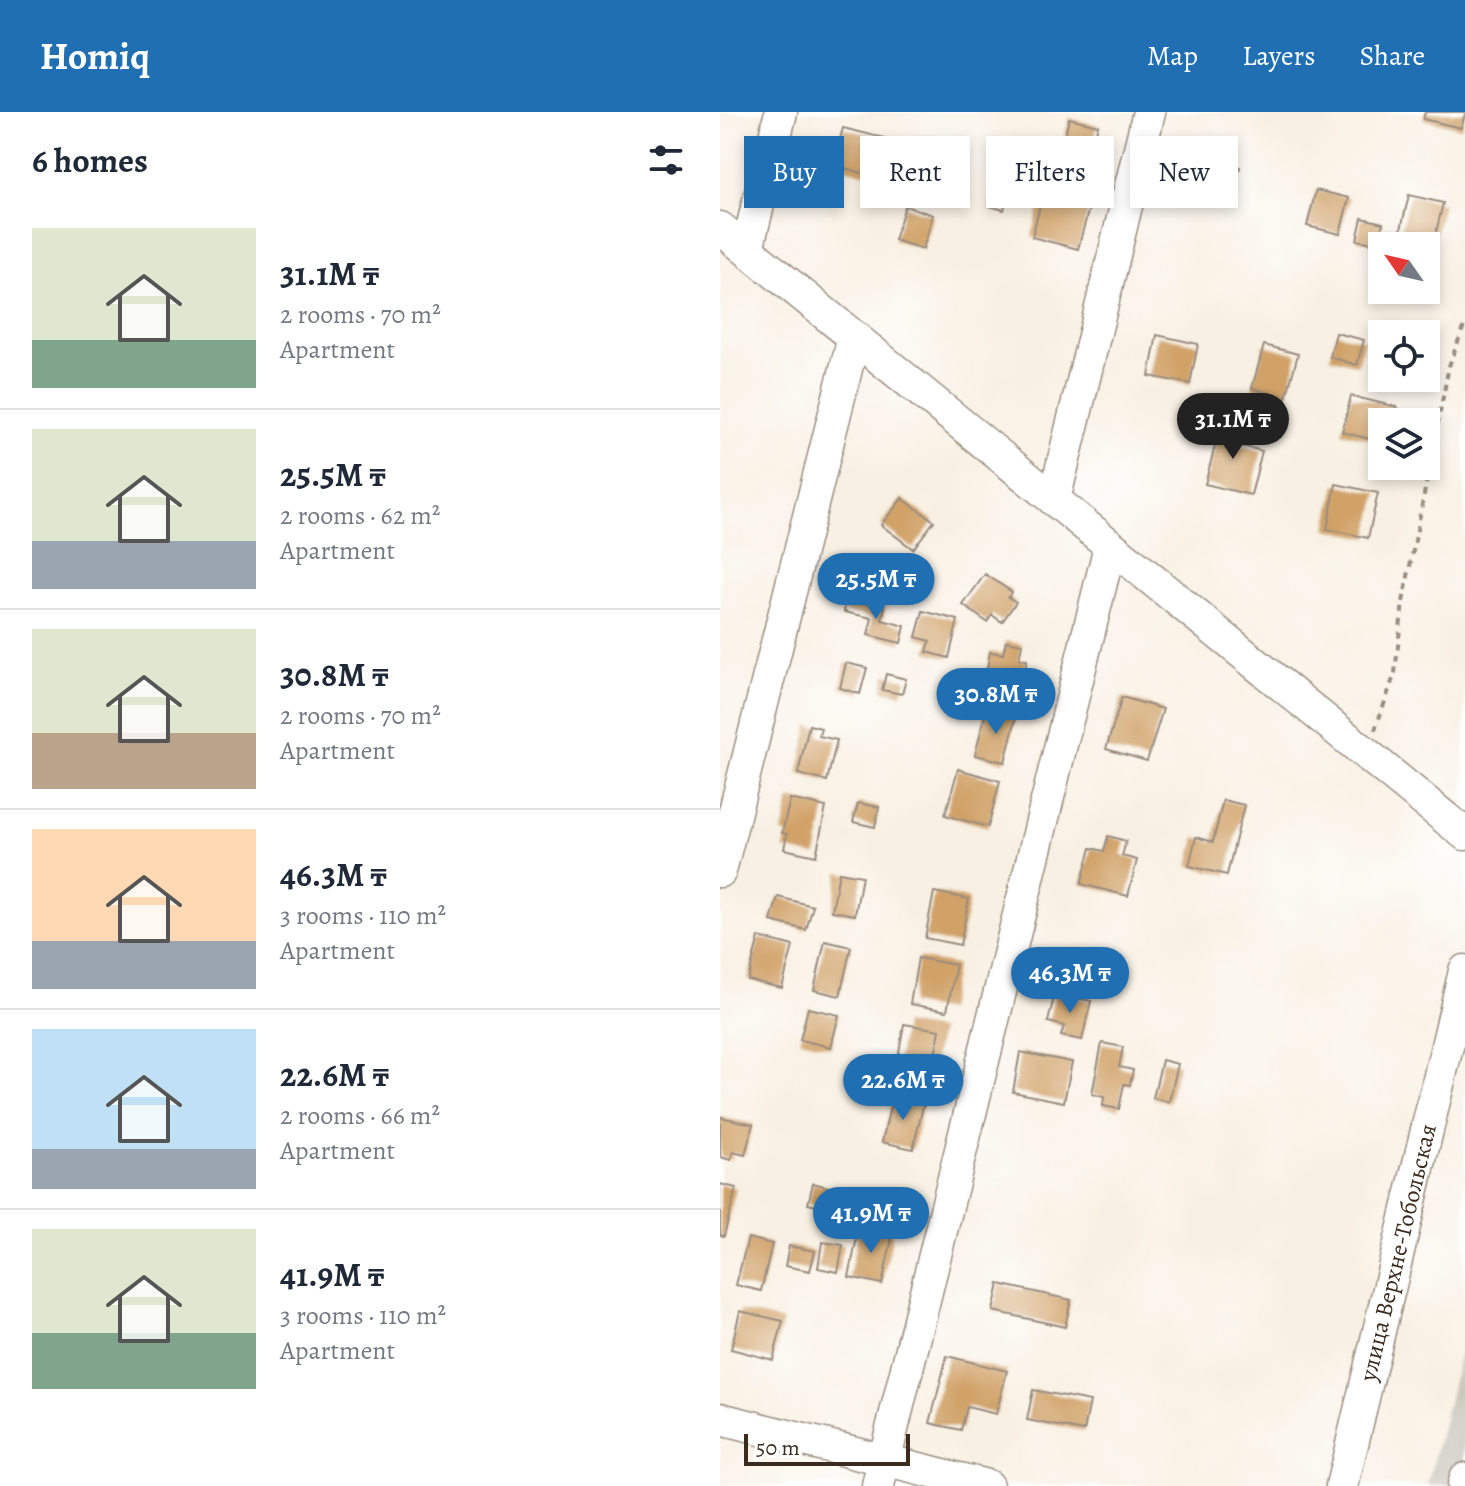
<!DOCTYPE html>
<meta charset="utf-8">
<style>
body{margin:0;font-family:Alegreya,serif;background:#f2f2f3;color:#1f2937;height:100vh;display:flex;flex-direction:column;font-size:30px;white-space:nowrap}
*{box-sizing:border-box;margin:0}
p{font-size:26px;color:#747a83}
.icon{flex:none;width:44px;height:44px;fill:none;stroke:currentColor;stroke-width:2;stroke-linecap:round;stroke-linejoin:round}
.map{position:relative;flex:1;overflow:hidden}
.sheet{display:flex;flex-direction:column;background:#fff;width:720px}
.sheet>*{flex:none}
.hud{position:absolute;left:24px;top:24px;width:600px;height:72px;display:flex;gap:16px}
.needle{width:52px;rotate:304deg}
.fabs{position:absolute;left:648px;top:120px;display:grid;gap:16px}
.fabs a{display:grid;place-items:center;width:72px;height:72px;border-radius:0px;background:#fff;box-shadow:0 4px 12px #0003;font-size:40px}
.scale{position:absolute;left:24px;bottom:20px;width:166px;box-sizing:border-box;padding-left:8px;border:4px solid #3b2a1e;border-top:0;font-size:22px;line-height:28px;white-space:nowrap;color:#3b2a1e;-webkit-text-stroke:6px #fff;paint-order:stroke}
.price{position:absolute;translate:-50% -68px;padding:0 18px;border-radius:28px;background:#1f6fb2;color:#fff;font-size:26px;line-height:52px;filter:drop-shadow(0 2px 4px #0008)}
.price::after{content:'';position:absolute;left:50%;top:48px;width:24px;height:18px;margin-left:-12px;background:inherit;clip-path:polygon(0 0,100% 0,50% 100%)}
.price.active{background:#222;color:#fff}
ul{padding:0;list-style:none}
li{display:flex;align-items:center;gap:24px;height:200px;padding:0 32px}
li+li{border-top:2px solid #e0e1e3}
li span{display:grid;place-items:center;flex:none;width:224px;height:160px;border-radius:0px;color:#555}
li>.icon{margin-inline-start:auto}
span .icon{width:96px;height:96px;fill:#fffc;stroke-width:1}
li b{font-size:34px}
h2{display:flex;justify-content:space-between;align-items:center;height:96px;padding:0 32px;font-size:34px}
.pill{padding:0 28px;border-radius:0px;background:#fff;box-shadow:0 4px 12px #0003;font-size:28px;line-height:72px}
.pill.active{background:#1f6fb2;color:#fff}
header{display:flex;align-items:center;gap:48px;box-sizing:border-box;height:112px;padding:0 40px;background:#1f6fb2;color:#fff}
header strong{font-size:38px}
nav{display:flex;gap:44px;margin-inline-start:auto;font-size:28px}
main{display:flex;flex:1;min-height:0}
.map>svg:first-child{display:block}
</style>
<header>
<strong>Homiq</strong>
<nav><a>Map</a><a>Layers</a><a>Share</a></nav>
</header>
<main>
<section class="sheet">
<h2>6 homes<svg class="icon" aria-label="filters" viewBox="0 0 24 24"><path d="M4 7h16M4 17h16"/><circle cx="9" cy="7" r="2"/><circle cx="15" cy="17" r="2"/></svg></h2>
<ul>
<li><span style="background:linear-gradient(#dfe7d0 70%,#7fa58c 0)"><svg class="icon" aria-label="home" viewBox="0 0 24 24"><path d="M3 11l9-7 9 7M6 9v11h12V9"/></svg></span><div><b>31.1M ₸</b><p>2 rooms · 70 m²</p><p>Apartment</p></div></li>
<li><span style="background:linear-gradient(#dfe7d0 70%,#9aa5b1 0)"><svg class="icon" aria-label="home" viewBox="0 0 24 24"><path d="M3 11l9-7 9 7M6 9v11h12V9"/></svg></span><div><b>25.5M ₸</b><p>2 rooms · 62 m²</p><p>Apartment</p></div></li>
<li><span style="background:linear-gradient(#dfe7d0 65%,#b9a48a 0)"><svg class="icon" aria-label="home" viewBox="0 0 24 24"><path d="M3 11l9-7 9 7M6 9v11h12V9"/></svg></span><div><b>30.8M ₸</b><p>2 rooms · 70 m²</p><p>Apartment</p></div></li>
<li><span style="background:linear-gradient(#ffd9b3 70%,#9aa5b1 0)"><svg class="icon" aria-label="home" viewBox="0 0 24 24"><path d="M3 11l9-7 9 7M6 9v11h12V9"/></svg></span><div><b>46.3M ₸</b><p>3 rooms · 110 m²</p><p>Apartment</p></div></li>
<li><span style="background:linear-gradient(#bfe0f5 75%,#9aa5b1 0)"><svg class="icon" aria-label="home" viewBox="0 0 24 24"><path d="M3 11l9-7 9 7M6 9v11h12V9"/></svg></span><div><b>22.6M ₸</b><p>2 rooms · 66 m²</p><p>Apartment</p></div></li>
<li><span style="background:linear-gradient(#dfe7d0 65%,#7fa58c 0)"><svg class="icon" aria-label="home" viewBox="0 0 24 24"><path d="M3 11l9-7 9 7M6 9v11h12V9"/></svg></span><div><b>41.9M ₸</b><p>3 rooms · 110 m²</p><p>Apartment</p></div></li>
</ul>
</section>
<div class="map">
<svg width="745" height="1374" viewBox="0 0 745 1374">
<rect width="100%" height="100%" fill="#fff"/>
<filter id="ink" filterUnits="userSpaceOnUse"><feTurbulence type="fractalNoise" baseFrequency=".0125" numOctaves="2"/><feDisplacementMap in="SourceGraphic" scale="16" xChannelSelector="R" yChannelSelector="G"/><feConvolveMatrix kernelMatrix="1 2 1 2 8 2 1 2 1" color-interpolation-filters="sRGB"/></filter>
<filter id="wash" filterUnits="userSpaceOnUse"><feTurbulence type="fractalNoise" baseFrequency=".006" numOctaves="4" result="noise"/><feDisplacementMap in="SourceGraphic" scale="32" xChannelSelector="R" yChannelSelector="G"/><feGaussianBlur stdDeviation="1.8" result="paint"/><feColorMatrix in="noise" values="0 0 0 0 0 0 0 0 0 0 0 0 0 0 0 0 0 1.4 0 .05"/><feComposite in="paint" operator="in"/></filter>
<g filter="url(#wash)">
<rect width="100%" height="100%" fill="#f8f0e2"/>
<path fill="#c8c4b8" d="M745 1219V1374H708Z"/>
<g id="blocks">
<path fill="#d0a267" d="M705 0H745V2L741 16 703 7Z
M349 6 378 13 367 57 339 50Z
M123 16 168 27 158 65 113 53Z
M479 45 520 55 510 95 470 85Z
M325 73 372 85 358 137 312 125Z
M273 76 288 79 284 98 269 94Z
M596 78 629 86 620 122 587 114Z
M689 83 723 91 712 138 678 130Z
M185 94 213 103 203 137 174 128Z
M642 106 663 111 658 132 637 128Z
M616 221 644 228 637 253 610 245Z
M437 223 478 232 470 272 429 264Z
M659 230H662V260L653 258Z
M544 233 578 242 566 286 532 276Z
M631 284 677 295 673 310H662V330L622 320Z
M502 307 523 312 518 333 542 339 531 383 485 372Z
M616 372 658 381 648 426 607 417Z
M182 386 214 409 193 437 161 413Z
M265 462 292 480 288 485 296 490 282 510 272 503 267 510 243 493Z
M126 487 165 495 162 508 185 514 181 531 148 523 152 506 124 500Z
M203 499 238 508 229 546 207 540 210 529 196 525Z
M286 529 302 532 299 547 307 548 300 580 264 573 270 540 283 542Z
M126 551 147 556 140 582 120 576Z
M166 562 186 567 182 582 162 578Z
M402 585 443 597 427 649 386 637Z
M266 599 296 606 285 650 255 643Z
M89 613 101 616 99 624 117 628 107 669 78 662Z
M238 657 280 669 268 715 225 703Z
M70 687 106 695 96 744 64 737 67 722 62 721Z
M503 688 524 693 507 763 469 754 476 725 493 730Z
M138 691 159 695 155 715 133 710Z
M388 724 406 729 402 744 417 748 408 784 361 772 371 736 384 739Z
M119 760 142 764 135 803 112 799Z
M214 780 249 787 240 833 205 826Z
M58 785 93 794 86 818 51 809Z
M39 825 73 834 62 876 28 868Z
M105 829 131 835 120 884 94 878Z
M198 846 236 853 227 899 190 892Z
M335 881 371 889 362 928 341 924 344 914 328 910Z
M88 896 119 903 111 935 80 928Z
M184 912 220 918 211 963 176 957Z
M382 931 403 935 399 955 413 958 410 973 404 972 399 997 383 994 384 985 372 982Z
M300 940 352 950 344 990 293 980Z
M442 948 458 952 449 990 433 986Z
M173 982 204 990 193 1037 162 1030Z
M0 1005 33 1012 25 1043 13 1040 11 1048 0 1045Z
M93 1071 119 1078 114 1098 88 1092Z
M0 1072 16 1076 4 1124 0 1123Z
M139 1115 173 1122 162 1172 129 1165Z
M28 1126 52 1132 41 1179 16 1173Z
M102 1130 123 1133 118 1160 98 1156Z
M69 1134 95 1139 90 1159 65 1154Z
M279 1172 351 1188 345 1215 273 1199Z
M20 1199 63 1209 53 1248 11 1237Z
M227 1244 287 1259 276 1302 247 1295 241 1318 210 1311Z
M313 1278 370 1289 364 1319 307 1308Z"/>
</g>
</g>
<g filter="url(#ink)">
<use href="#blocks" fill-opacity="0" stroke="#9a8d80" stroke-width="2"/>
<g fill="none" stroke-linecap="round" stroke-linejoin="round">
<g stroke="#9a8d80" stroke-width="35">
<g id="minor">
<path d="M0 116 745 722"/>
<path d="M27 137 61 0"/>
<path d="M334 388 429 0"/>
<path d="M0 759 134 225"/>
<path d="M0 1307 267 1374"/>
<path d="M158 1374 390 434"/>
<path id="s1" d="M622 1374 745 859"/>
<path d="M743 1374 745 1367"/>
</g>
</g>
<path stroke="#9a8d80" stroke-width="4" stroke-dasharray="6 6" stroke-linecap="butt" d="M655 618 675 561 683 490 729 254 745 211"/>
<use href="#minor" stroke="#fff" stroke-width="32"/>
</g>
</g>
<g text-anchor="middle" stroke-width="8" stroke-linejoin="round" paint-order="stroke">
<g font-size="24" fill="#3b2a1e" stroke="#fff">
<text dy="8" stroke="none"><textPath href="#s1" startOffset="240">улица Верхне-Тобольская</textPath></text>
</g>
</g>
</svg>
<div class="fabs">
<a><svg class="needle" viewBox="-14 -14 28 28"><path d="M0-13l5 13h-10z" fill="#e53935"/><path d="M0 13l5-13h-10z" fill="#747a83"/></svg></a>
<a><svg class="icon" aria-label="locate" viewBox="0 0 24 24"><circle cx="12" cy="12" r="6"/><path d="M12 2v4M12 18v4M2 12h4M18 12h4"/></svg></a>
<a><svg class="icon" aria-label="layers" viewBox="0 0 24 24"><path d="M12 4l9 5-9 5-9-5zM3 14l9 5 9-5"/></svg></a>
</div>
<div class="scale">50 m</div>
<b class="price active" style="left:513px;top:349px">31.1M ₸</b>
<b class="price" style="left:156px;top:509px">25.5M ₸</b>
<b class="price" style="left:276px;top:624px">30.8M ₸</b>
<b class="price" style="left:350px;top:903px">46.3M ₸</b>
<b class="price" style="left:183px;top:1010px">22.6M ₸</b>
<b class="price" style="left:151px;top:1143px">41.9M ₸</b>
<div class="hud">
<a class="pill active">Buy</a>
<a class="pill">Rent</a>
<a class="pill">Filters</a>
<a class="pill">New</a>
</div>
</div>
</main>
